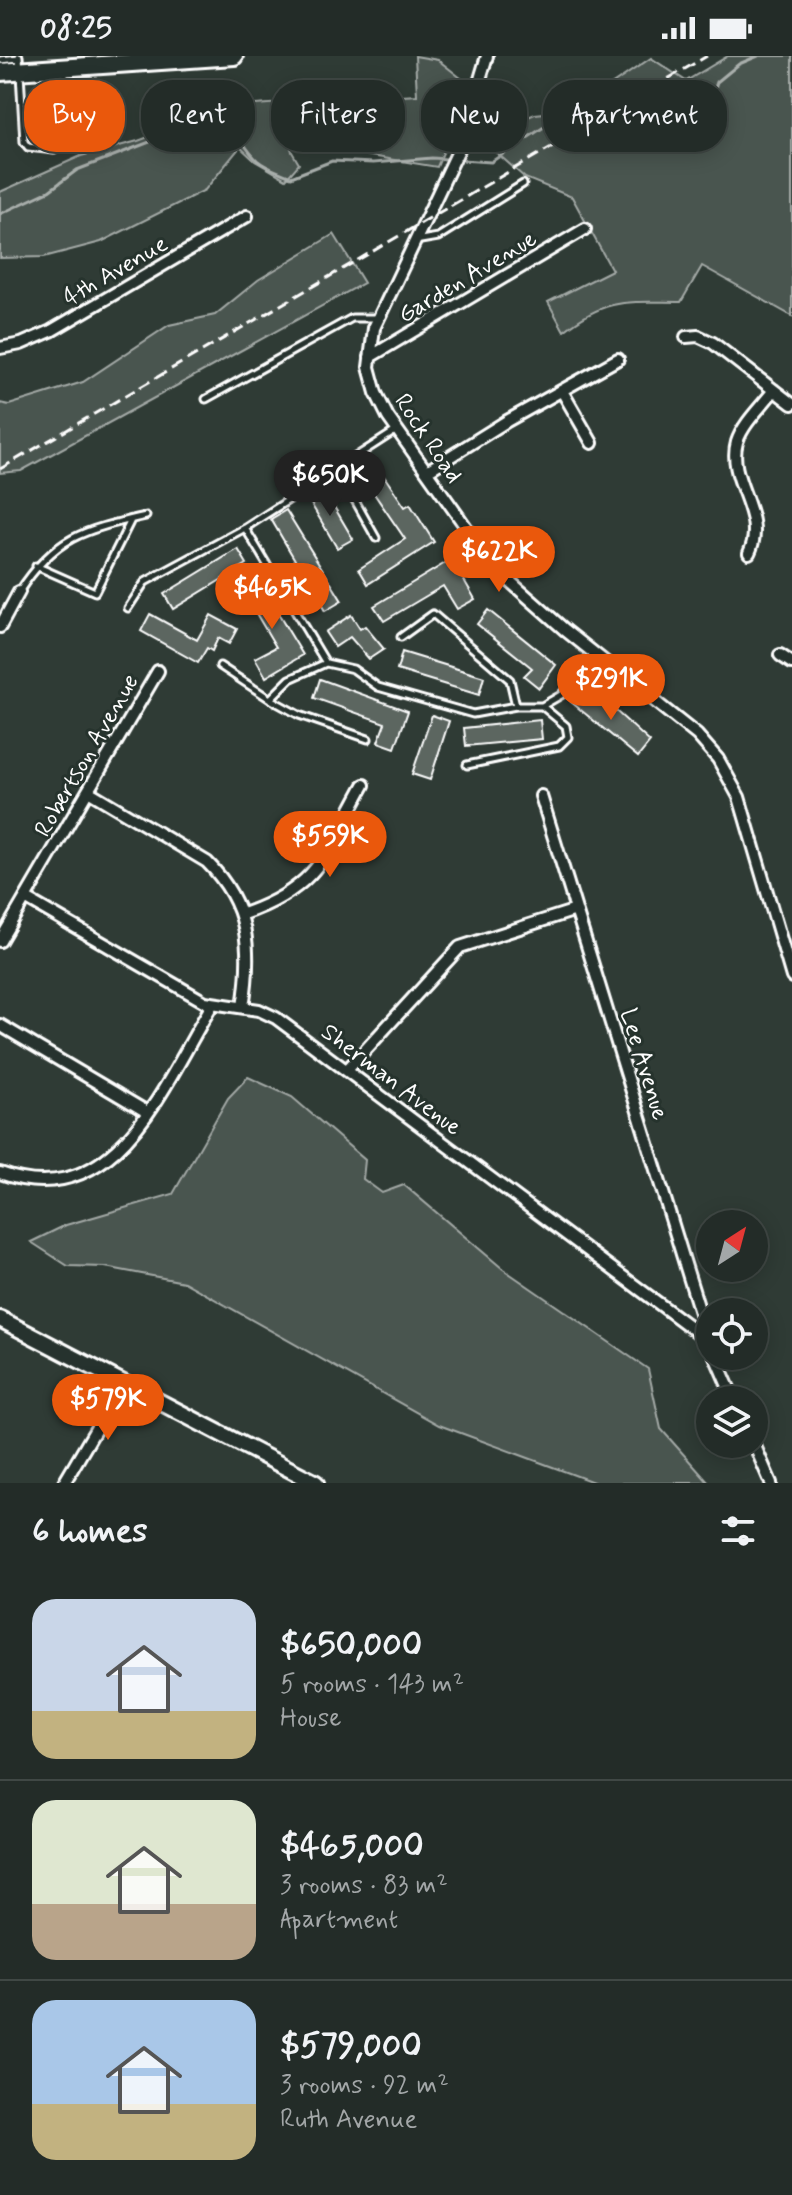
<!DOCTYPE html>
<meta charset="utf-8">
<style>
body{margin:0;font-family:Mynerve,sans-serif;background:#2b3430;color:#f1f3f6;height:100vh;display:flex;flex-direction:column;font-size:30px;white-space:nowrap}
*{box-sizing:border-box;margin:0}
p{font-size:26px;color:#a3a7a8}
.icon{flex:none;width:44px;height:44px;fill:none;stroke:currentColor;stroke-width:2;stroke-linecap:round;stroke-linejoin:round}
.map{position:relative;height:1427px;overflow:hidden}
.sheet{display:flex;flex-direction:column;background:#232c28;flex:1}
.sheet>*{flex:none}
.guide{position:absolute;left:24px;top:24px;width:744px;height:72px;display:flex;gap:16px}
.needle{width:52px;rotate:36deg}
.fabs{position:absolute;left:696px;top:1154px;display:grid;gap:16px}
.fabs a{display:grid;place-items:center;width:72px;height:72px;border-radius:50%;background:#232c28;box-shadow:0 4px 20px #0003,0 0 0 2px #404845;font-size:40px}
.price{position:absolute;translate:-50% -68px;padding:0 18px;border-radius:28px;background:#ea580c;color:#fff;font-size:26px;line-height:52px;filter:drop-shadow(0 2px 4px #0008)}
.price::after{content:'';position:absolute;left:50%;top:48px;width:24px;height:18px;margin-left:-12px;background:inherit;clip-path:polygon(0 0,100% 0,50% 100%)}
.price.active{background:#222;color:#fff}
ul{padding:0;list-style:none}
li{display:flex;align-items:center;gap:24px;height:200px;padding:0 32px}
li+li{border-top:2px solid #404845}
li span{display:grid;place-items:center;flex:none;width:224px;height:160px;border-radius:24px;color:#555}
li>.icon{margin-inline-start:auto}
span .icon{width:96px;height:96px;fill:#fffc;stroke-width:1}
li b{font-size:34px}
h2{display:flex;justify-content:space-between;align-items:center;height:96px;padding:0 32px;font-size:34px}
.pill{padding:0 28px;border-radius:32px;background:#232c28;box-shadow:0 4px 20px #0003,0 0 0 2px #404845;font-size:28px;line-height:72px}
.pill.active{background:#ea580c;color:#fff}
.status{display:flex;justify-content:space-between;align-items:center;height:56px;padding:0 40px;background:#232c28;direction:ltr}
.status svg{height:22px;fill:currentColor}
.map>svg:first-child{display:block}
</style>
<div class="status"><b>08:25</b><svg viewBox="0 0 49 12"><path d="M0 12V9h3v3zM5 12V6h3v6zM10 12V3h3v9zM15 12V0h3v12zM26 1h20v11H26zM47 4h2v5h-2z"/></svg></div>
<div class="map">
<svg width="792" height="1427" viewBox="0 0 792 1427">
<rect width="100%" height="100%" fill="#2f3b35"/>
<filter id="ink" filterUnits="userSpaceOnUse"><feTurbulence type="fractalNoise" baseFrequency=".0125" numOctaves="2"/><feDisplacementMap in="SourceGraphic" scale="16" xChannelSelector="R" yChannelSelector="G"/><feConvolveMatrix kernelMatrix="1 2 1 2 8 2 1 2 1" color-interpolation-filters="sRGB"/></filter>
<g filter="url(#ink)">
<path fill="#4a544f" stroke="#a4aaa7" stroke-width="2" d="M415 0 438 4 471 30 437 111 352 97 356 43 417 39Z
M728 0H792V260L702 210 681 246C628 246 607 241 564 275L548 246 612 214 572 141 525 122 480 82 535 58 574 54 651 2 686 25Z
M282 47 292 96 299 108 286 123 255 105 240 91 205 134 101 186 44 201 0 202V136L81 100 138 85 228 51Z
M334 178 364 227 21 415 0 417V347L9 349 83 326 169 269 215 259 258 224Z
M248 1021 292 1041 365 1104 363 1123 382 1137 404 1129 503 1213 648 1313 661 1373 709 1427H596L439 1369 184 1226 105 1211 68 1210 31 1186 66 1169 173 1138 228 1042Z"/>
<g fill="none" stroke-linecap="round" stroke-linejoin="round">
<path stroke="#a9afac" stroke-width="3" d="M0 158 49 135 77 114 212 62C237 67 240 88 257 104 266 112 280 116 291 121L332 105 373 107 432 102 491 106 544 71 566 66 575 68 594 89 604 93 649 89 697 68 707 55 717 26 739 8 758 0"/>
</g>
<path fill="#5b6661" stroke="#fff" stroke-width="2" d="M373 404 405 451 410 448 434 486 368 528 359 513 405 483 358 414Z
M323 432 353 483 337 492 307 441Z
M286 454 342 545 325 555 271 463Z
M238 493 247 508 173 553 164 538Z
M447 506 453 515 460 517 475 543 457 553 443 530 384 565 374 550Z
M257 523 303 599 266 621 255 602 276 591 241 532Z
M488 554 556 609 539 632 524 620 532 612 477 568Z
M150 558 197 584 211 559 237 573 229 588 218 582 212 595 207 592 198 607 141 575Z
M351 559 360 573 365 570 384 593 369 603 350 581 335 591 325 576Z
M402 596 484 621 479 639 397 614Z
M320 623 408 655 395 692 378 686 385 667 314 642Z
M583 632 604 649 606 646 650 686 638 701 571 646Z
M432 659 449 665 430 724 412 718Z
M540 664 542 683 466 690 464 672Z"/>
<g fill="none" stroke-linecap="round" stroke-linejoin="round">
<g stroke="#fff" stroke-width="11">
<path id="lane" d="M19 0 24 86 28 91 54 94 64 84V72
M0 4 19 2
M65 61V14
M415 185 438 181 523 128
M206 343 352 262H377
M397 374 245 472 326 607 353 613 378 631 473 658 516 650H542L561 639 594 598
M338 414 376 482
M36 510 95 536 131 464
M19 536C55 480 84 474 146 460
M128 552 145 526 245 472
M401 581 433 558 510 624 516 650
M220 610 270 643 290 623 326 607
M270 643 299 659 368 683
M467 709 559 690 568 681 566 670 542 650"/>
</g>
<g stroke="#fff" stroke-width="16">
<path id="street" d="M487 0 459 93 374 272 369 311 376 337 388 361 485 498 506 522 565 574 697 679 718 703 739 741 792 921
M686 281 698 280 713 287 792 348
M0 292 21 288 51 275 247 160
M370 301 585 173
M562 335 592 387
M427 415 507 365 618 303
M749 497C768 459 726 424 737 386 743 367 762 350 774 334
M0 571 19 536
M780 599 792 607
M88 735 207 806C250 849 252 894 243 951
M541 740 709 1286
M25 842 205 946 259 954 276 962 709 1285
M243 858C320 832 327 795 364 729
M0 885 158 615
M0 969 147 1056
M347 1014 460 891 576 854
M0 1117C116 1159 164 1028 212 949
M715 1300 734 1344
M754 1388 771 1427
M64 1427 123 1327"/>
</g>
<g stroke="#fff" stroke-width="20">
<path id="secondary" d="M0 1263 316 1427"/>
</g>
<g stroke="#fff" stroke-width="22">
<path id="primary" d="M0 16 234 0"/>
</g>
<use href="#lane" stroke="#26332d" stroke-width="5"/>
<use href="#street" stroke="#26332d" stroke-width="10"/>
<use href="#secondary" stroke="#26332d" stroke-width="14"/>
<use href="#primary" stroke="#26332d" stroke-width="16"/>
<path stroke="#fff" stroke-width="3" stroke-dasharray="12 6" stroke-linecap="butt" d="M0 413 707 0"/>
</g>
</g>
<g text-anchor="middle" stroke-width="6" stroke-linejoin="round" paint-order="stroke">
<g font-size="24" fill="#fff" stroke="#26332d">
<text transform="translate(115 214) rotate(-30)" y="8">4th Avenue</text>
<text transform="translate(467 220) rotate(-31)" y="8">Garden Avenue</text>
<text transform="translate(429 382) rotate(56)" y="8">Rock Road</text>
<text transform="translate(86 699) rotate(-60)" y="8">Robertson Avenue</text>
<text transform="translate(645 1008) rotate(73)" y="8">Lee Avenue</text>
<text transform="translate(392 1023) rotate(37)" y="8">Sherman Avenue</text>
</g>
</g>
</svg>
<div class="fabs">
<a><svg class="needle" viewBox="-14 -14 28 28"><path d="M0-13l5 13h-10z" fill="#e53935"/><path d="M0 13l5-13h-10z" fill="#a3a7a8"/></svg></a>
<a><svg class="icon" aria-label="locate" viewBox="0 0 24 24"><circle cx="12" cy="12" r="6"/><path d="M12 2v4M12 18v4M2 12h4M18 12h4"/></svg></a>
<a><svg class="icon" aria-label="layers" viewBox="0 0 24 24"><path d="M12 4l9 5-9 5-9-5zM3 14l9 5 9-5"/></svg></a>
</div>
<b class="price active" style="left:330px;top:462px">$650K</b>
<b class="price" style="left:499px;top:538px">$622K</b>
<b class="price" style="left:272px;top:575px">$465K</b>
<b class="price" style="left:611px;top:666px">$291K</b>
<b class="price" style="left:330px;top:823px">$559K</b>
<b class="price" style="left:108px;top:1386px">$579K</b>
<div class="guide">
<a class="pill active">Buy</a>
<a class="pill">Rent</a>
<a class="pill">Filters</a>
<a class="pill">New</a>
<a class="pill">Apartment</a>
</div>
</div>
<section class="sheet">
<h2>6 homes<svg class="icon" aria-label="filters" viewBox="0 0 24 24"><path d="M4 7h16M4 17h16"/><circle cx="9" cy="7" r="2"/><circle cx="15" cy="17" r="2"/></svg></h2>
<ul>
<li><span style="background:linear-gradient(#c9d6e8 70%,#c2b280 0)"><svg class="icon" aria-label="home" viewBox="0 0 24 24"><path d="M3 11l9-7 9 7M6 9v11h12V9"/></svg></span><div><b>$650,000</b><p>5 rooms · 143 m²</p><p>House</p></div></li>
<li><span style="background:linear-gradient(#dfe7d0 65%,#b9a48a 0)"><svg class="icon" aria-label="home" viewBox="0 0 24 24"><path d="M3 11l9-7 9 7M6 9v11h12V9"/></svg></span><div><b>$465,000</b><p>3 rooms · 83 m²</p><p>Apartment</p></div></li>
<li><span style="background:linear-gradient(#a9c7e8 65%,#c2b280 0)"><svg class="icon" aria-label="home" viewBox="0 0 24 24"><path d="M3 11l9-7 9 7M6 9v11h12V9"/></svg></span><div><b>$579,000</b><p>3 rooms · 92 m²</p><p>Ruth Avenue</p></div></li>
</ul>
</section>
